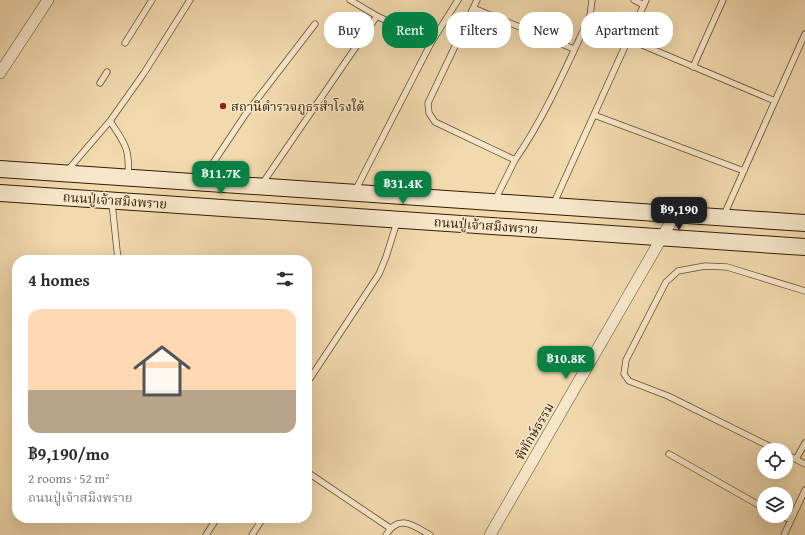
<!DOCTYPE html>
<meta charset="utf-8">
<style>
body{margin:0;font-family:"Gentium Book Plus","Noto Serif Thai",serif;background:#f2f2f3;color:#2b2b33;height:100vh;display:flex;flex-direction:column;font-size:15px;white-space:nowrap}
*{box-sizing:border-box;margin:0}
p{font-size:13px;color:#7c7c81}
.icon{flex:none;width:22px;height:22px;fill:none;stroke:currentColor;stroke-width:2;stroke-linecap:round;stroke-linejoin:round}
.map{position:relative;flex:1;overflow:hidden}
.drawer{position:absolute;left:12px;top:255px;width:300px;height:268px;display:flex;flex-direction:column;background:#fff;border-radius:16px;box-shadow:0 4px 16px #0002}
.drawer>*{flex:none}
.guide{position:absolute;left:324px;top:12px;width:380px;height:36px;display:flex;gap:8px}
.buttons{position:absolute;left:757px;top:443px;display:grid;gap:8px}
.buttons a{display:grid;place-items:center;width:36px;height:36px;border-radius:50%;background:#fff;box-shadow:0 4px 16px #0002;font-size:20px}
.price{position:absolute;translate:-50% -34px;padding:0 9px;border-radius:8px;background:#0b8043;color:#fff;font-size:13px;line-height:26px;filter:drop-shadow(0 1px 2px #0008)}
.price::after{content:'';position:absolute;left:50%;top:24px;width:12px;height:9px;margin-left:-6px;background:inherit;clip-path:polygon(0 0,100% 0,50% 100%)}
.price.active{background:#222;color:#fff}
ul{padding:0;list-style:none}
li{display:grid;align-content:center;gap:8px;height:212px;padding:0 16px}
li span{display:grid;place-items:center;height:124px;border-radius:12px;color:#555}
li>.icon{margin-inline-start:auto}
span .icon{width:72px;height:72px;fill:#fffc;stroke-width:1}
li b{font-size:17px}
h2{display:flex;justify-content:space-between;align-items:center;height:48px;padding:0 16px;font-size:17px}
.chip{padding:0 14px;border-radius:16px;background:#fff;box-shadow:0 4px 16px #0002;font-size:14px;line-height:36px}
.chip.active{background:#0b8043;color:#fff}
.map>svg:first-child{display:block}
</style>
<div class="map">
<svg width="805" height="535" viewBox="0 0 805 535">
<rect width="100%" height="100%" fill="#f2daae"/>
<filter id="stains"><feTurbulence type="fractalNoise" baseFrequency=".005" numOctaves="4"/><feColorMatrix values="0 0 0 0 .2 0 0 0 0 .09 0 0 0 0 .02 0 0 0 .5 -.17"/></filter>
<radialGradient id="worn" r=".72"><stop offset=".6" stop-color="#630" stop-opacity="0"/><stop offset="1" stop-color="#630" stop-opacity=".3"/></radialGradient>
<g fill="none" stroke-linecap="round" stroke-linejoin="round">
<g stroke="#644b2c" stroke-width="7">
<path id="service" d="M350 0 377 16
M477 0 428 103 429 113 435 122 515 160 495 200
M634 0 644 5
M473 8 574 49
M628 39 775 101
M125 43 152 0
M431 43 458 0
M693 67 723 0
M100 83 107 72
M594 115 744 171
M110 121C125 144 130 148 128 177
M515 160C546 115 567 65 590 16L592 0
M67 171 110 121 144 73 190 0
M201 181 245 115 315 24
M262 184 377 16 431 43 355 191
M112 203 118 260
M553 205 646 0
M724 215 805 34
M307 383 379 274 386 257 397 222
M777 450 668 396 629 381 624 374 626 360 666 282 678 271 705 266 727 267 805 291
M669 454 757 504
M786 454 805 464
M796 459 805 443
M307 472 390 528
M782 516 791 520
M206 535 217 518
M252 535 263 518
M386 535C399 513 414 526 430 535
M784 535 805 490"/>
</g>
<g stroke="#644b2c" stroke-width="12">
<path id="minor" d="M0 73 48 0
M490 535 676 213"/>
</g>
<g stroke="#341b00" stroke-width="18">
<path id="secondary" d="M0 169 805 223
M0 193 805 247"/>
</g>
<use href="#service" stroke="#f7e7ca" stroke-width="5.5"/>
<use href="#minor" stroke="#f7e7ca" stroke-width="11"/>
<use href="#secondary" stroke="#f7e7ca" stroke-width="16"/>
</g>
<circle fill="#8f2418" stroke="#f7e7ca" stroke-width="1.5" cx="223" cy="106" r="4"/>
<g text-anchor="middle" stroke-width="3" stroke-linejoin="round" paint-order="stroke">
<g font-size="13" fill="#341b00" stroke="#f7e7ca" text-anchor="start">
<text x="231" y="111">สถานีตำรวจภูธรสำโรงใต้</text>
</g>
<g font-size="13" fill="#341b00" stroke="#f7e7ca">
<text transform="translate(115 200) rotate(4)" y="5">ถนนปู่เจ้าสมิงพราย</text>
<text transform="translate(486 225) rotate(4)" y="5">ถนนปู่เจ้าสมิงพราย</text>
<text transform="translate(534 431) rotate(-60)" y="5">พิทักษ์ธรรม</text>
</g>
</g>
<rect width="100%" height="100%" filter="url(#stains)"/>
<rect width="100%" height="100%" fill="url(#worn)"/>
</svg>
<div class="buttons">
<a><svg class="icon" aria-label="locate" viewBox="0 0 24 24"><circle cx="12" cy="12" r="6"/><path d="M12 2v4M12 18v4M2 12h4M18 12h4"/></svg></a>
<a><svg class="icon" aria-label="layers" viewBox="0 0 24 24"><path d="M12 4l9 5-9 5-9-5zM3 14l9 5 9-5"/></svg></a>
</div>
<b class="price" style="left:221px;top:195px">฿11.7K</b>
<b class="price" style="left:403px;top:205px">฿31.4K</b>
<b class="price active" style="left:679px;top:231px">฿9,190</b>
<b class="price" style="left:566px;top:380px">฿10.8K</b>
<div class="guide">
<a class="chip">Buy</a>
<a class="chip active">Rent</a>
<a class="chip">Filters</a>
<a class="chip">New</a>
<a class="chip">Apartment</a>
</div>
<section class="drawer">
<h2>4 homes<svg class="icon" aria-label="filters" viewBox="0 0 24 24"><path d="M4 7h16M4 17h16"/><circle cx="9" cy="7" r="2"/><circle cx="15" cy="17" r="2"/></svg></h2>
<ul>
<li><span style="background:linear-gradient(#ffd9b3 65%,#b9a48a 0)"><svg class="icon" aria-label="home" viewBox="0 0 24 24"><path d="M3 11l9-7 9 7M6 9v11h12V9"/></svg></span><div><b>฿9,190/mo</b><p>2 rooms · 52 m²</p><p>ถนนปู่เจ้าสมิงพราย</p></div></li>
</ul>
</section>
</div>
